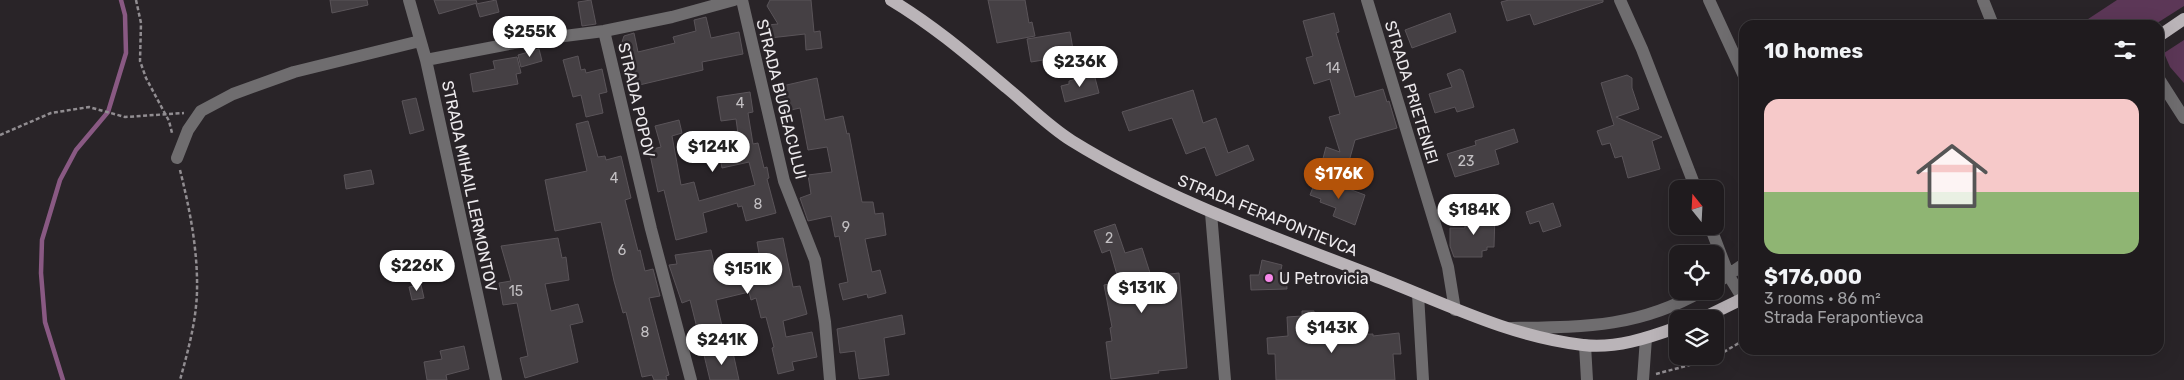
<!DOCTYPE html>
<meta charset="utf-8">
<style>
body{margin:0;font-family:Rubik,sans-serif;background:#272427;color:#f1f3f6;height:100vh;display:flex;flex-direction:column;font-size:19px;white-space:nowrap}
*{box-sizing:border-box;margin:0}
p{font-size:16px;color:#a1a1a4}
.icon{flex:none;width:28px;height:28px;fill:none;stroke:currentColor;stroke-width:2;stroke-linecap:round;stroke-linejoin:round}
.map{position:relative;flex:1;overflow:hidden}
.panel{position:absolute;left:1739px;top:20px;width:425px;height:335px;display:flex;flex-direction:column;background:#1f1b1e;border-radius:15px;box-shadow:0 5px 20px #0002,0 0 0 1px #3c393c}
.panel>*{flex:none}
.needle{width:32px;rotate:342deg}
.buttons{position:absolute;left:1669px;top:180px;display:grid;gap:10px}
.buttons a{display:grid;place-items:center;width:55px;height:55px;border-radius:10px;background:#1f1b1e;box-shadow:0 5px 20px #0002,0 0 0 1px #3c393c;font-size:25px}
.price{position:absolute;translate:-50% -42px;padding:0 11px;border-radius:18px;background:#fff;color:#222;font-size:16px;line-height:32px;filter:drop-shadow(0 1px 2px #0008)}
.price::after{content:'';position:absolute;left:50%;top:30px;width:15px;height:11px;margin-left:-8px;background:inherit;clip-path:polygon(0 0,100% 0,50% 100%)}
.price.selected{background:#b45309;color:#fff}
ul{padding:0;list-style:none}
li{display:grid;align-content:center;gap:10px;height:265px;padding:0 25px}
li+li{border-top:1px solid #3c393c}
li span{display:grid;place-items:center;height:155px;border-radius:15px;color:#555}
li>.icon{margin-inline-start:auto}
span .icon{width:90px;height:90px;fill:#fffc;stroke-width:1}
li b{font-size:21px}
h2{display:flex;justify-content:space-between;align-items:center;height:60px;padding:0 25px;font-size:21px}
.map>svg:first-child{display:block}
</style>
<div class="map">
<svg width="2184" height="380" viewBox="0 0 2184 380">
<rect width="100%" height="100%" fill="#292428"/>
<path fill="#5c3757" d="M2117 0H2184V6L2154 25H2079Z
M2184 40V83L2170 67 2164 53Z"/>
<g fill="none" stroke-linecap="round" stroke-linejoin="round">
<path stroke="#895983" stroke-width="4.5" d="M63 380 45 322 41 273 42 240 60 180 76 150 108 112 126 53 125 15 121 0"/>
</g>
<path fill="#454044" stroke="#5a5459" d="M330 0H367L368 5 332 13Z
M434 0H476L477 3 439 14Z
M496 0 499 12 480 17 476 4Z
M591 0 596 24 582 26 578 2Z
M770 0H811L814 32 820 31 822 48 806 50 805 34 770 38 767 25 778 24 767 6Z
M988 0H1025L1029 23 1032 22 1035 36 997 43Z
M1509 0H1603V2L1534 25 1530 14 1507 21 1501 2Z
M1334 13 1339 32 1336 33 1355 97 1383 89 1387 102 1389 101 1397 128 1355 140 1346 172 1321 166 1326 147 1340 152 1329 117 1340 114 1330 79 1314 84 1306 58 1313 56 1303 21Z
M1450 13 1456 32 1412 48 1405 30Z
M706 17 711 38 739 32 743 54 702 62 703 70 635 86 629 59 624 61 621 45 624 36 634 33 638 52 675 43 673 37 696 31 694 20Z
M1070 32 1074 55 1031 62 1027 39Z
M539 49 542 61 521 67 518 55Z
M578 56 581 70 585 69 586 73 602 69 607 92 599 94 603 113 586 117 581 95 573 97 563 60Z
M517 57 521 73 516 74 518 84 473 92 470 74 495 69 493 61Z
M1460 69 1463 71 1474 107 1457 112 1455 107 1435 113 1429 94 1452 87 1447 74Z
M1094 74 1099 93 1065 102 1061 86 1069 84V81Z
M1627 75 1632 78V88L1639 109 1616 117 1662 137 1652 141 1660 169 1628 178 1622 156 1615 158 1610 143 1602 145 1597 131 1614 125 1601 83Z
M817 78 825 120 843 116 847 134 849 133 862 202H873L875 214 883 213 886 235 865 239 872 272 880 270 886 293 868 298 867 294 843 300 839 284 848 282 839 236 835 237 831 216 808 221 800 198 811 194 808 175 832 172 827 147 808 150 800 108 791 110 790 106 782 107 778 87Z
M1193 90 1203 123 1216 118 1228 153 1248 145 1254 160 1216 176 1205 147 1186 154 1172 118 1129 131 1122 112Z
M750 92 753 112 748 113 753 144 758 143 764 168 767 167 769 178 767 179 776 213 746 221 742 206 738 207 737 203 703 213 707 232 676 240 664 190 658 192 649 150 661 147 655 126 679 120 682 133 672 136 681 185 694 182 699 201 755 185 749 162 722 168 719 152 724 150 723 144 739 141 736 119 721 121 717 97Z
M416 98 424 130 410 134 402 101Z
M588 121 598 157 605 156 606 160 621 156 631 198 625 200 638 251 640 250 645 271 653 269 660 296 649 298 669 375 666 376 667 380H654L652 375 642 377 626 312 623 313 614 281 601 222 555 231 545 180 587 171 576 124Z
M1514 129 1518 142 1495 150 1499 164 1455 177 1447 154 1476 145 1475 141Z
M371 170 374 184 346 189 344 175Z
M1317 177 1365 195 1355 225 1333 216 1336 208 1320 202 1321 199 1310 195Z
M1553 203 1561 226 1543 232 1539 221 1530 224 1526 212Z
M1472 213H1495L1494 247H1487V250L1482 251V257H1454L1450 246V228H1465V215Z
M1115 224 1125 253 1142 248 1151 276 1179 273 1187 368 1158 371 1159 373 1111 379 1106 342 1112 341 1110 328 1112 327 1104 285 1119 282 1110 250 1102 253 1094 231Z
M558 238 562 258 566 257 569 280 545 284 551 311 578 304 583 322 570 325 578 362 525 378 520 358 528 356 517 303 503 305 499 283 511 281 501 246Z
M783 238 793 287 800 286 807 314 783 321 786 337 812 332 817 357 792 362 794 370 778 374 772 348 774 347 766 317 761 318 756 298 751 300 749 292 716 300 722 326 698 332 690 300 682 303 669 265 677 264 675 255 711 250 715 268 760 259 757 242Z
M1262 260 1282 265 1280 275 1286 274 1287 289 1251 290 1250 275H1259Z
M421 285 424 298 412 300 409 287Z
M1302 311H1314L1315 334H1332V336L1373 334V336L1399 333 1401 354H1393L1395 380H1276L1275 354H1268L1267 338 1288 336 1287 317 1302 316Z
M902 315 905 334 884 338 889 375 859 379 855 351 840 353 837 329Z
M464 346 469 369 446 375 447 380H427L424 362 442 359 440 351Z
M732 348 739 380H710L704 355Z"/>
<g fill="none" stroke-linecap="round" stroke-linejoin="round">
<path stroke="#918d91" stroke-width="2.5" stroke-dasharray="4 2.5" stroke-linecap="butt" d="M136 0 141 23 140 61 146 78 169 121 172 133
M0 135 51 113 89 107 125 117 184 113
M180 170C190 210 198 251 197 292 196 322 188 351 180 380
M1656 374 1712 359 1744 340"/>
<path stroke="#6f6d6f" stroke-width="12" d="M409 0 426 60 496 380
M742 0 784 181 815 260 825 322 830 380
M1367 0 1448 267 1455 310
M1620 0 1642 49 1696 189
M1709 0 1744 76
M1983 0 1993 25
M604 31 651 229 691 380
M426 60 525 41 604 31 672 17 734 0
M2159 79 2184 118
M177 158 188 130 201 111 233 94 294 72 420 41
M1211 213 1225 380
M1710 226 1729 276 1743 299
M1715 284 1744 264
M1418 294 1423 380
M1511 328C1582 327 1638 328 1702 291
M1585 345 1587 380
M1643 380 1646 338"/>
<path stroke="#bab4b8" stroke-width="12" d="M891 0C933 25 970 57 1007 88 1029 106 1048 126 1072 141 1169 201 1277 238 1382 279 1448 305 1512 337 1583 345 1615 349 1648 338 1678 327
M2159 36 2184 19
M1701 319 1744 298"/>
</g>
<circle fill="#f888ea" stroke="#292428" stroke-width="2" cx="1269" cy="278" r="5"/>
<g text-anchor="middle" stroke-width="5" stroke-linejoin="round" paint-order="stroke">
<g font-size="14" fill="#c3c0c3">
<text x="1333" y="73">14</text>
<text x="740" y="108">4</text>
<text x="1466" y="166">23</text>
<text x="614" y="183">4</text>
<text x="758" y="209">8</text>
<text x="846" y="232">9</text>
<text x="1109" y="243">2</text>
<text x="622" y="255">6</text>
<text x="516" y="296">15</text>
<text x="645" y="337">8</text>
</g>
<g font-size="16" fill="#edeaed" stroke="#292428">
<text transform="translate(1412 92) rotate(73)" y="6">STRADA PRIETENIEI</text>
<text transform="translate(782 99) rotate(76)" y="6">STRADA BUGEACULUI</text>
<text transform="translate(637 100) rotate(77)" y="6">STRADA POPOV</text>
<text transform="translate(470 186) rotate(78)" y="6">STRADA MIHAIL LERMONTOV</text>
<text transform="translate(1268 215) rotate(22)" y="6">STRADA FERAPONTIEVCA</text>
</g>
<g font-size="16" fill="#edeaed" stroke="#292428" text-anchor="start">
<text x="1279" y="284">U Petrovicia</text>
</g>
</g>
</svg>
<div class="buttons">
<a><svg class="needle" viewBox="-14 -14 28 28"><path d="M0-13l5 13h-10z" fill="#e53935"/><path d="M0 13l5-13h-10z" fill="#a1a1a4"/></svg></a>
<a><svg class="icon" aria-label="locate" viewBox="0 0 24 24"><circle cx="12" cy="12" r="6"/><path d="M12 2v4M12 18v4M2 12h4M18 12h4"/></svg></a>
<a><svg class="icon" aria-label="layers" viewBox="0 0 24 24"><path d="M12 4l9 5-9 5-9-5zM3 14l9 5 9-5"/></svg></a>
</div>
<b class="price" style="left:530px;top:58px">$255K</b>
<b class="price" style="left:1080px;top:88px">$236K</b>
<b class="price" style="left:713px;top:173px">$124K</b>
<b class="price selected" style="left:1339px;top:200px">$176K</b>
<b class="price" style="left:1474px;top:236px">$184K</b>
<b class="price" style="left:417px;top:292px">$226K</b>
<b class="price" style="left:748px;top:295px">$151K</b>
<b class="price" style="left:1142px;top:314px">$131K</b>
<b class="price" style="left:1332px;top:354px">$143K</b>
<b class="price" style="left:722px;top:366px">$241K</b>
<section class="panel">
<h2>10 homes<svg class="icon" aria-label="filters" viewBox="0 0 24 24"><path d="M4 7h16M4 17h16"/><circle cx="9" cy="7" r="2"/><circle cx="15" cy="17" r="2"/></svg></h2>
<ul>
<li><span style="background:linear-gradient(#f6c9c9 60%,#8fb573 0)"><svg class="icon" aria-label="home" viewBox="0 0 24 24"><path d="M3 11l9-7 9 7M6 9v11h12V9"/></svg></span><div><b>$176,000</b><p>3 rooms · 86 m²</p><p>Strada Ferapontievca</p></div></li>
</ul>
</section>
</div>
